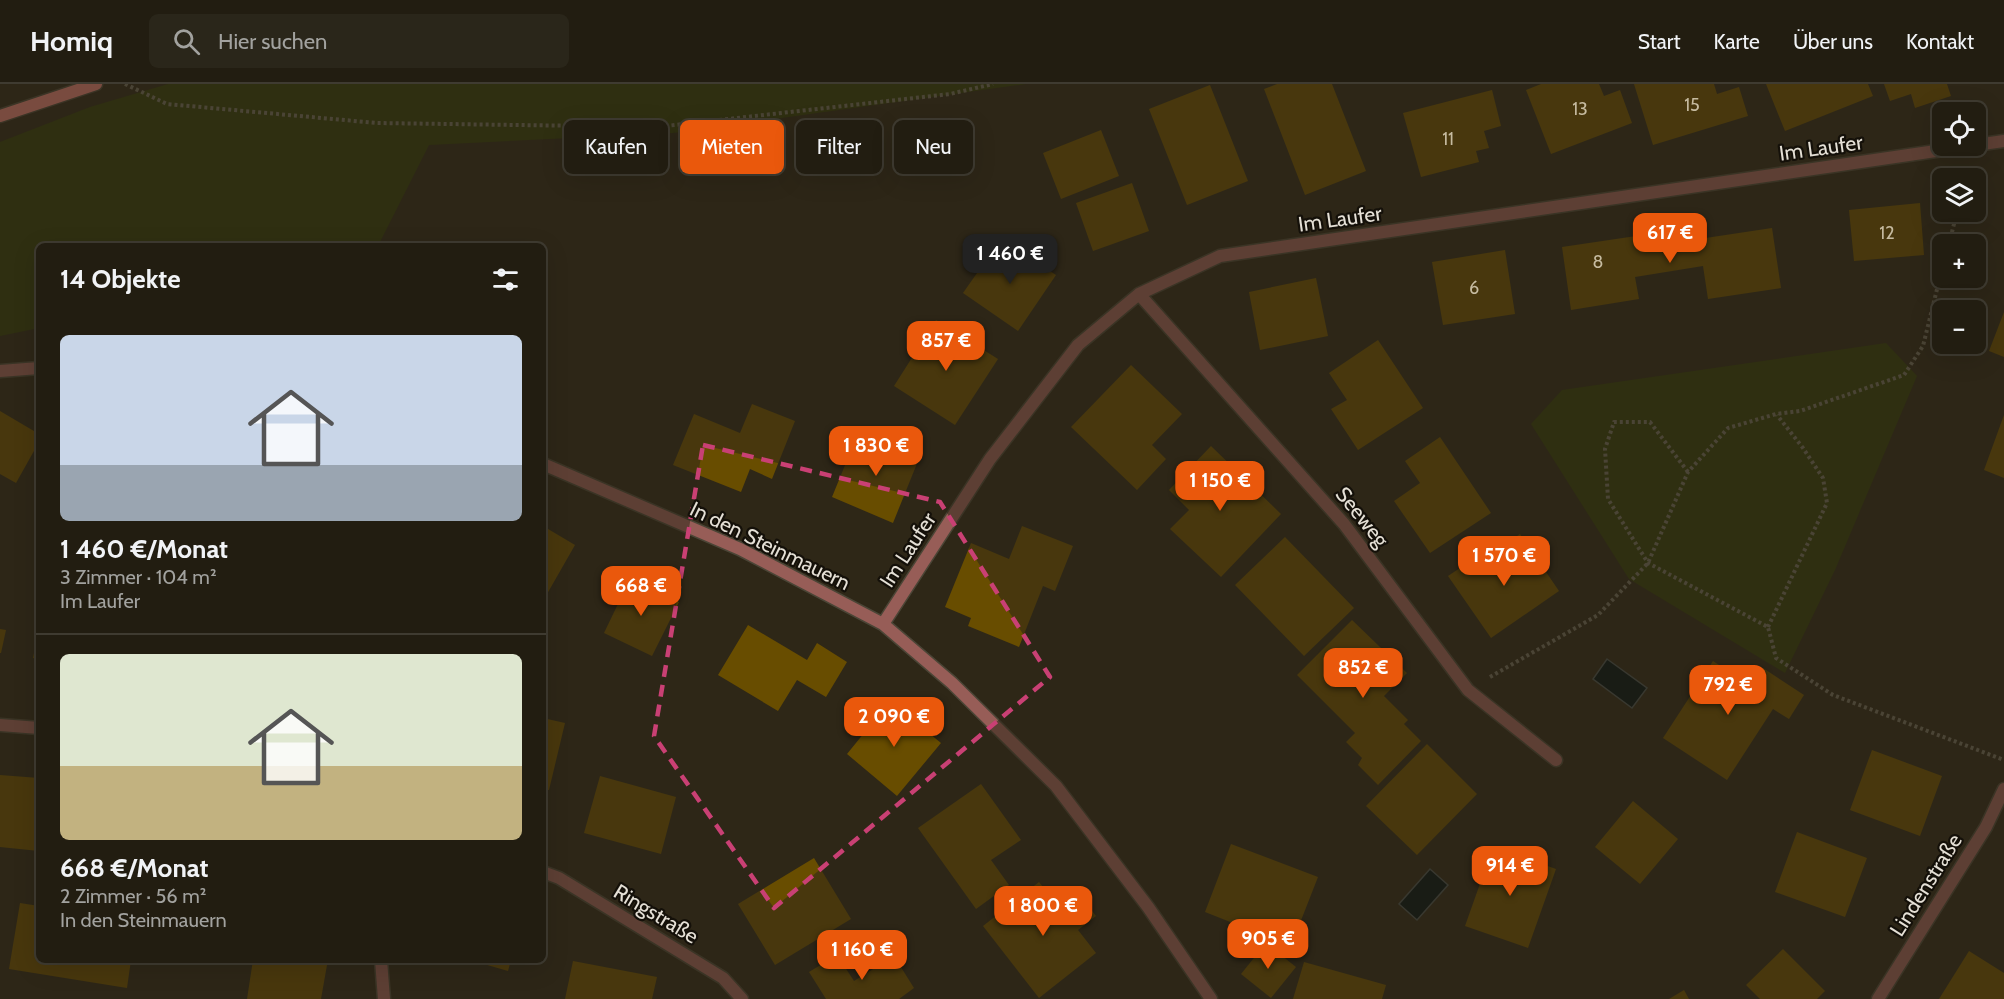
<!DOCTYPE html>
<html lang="de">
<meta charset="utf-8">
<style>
body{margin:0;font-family:Cabin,sans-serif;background:#2a261a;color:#f1f3f6;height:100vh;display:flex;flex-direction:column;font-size:22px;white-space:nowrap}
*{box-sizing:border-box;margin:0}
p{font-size:20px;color:#a2a29f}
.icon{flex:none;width:33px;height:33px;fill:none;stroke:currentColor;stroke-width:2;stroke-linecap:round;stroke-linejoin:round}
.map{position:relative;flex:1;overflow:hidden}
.side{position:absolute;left:36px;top:159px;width:510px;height:720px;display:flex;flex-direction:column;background:#221d11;border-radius:9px;box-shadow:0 6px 24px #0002,0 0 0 2px #3f3b31}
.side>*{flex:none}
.top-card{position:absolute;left:564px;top:36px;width:570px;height:54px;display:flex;gap:12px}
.fabs{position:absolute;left:1932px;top:18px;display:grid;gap:12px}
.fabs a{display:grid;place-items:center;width:54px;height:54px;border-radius:9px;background:#221d11;box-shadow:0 6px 24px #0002,0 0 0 2px #3f3b31;font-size:30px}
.price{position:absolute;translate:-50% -51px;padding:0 14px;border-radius:12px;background:#ea580c;color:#fff;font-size:20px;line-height:39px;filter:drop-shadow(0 2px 3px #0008)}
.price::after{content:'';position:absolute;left:50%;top:36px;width:18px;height:14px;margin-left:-9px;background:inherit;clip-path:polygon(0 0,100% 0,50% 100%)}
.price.selected{background:#222;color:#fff}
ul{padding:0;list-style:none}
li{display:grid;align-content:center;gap:12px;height:318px;padding:0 24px}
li+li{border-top:2px solid #3f3b31}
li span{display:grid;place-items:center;height:186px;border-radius:9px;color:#555}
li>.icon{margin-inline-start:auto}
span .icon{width:108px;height:108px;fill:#fffc;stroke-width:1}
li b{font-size:26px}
h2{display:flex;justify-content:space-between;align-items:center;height:72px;padding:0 24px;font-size:26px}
.pill{padding:0 21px;border-radius:9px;background:#221d11;box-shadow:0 6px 24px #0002,0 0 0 2px #3f3b31;font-size:21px;line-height:54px}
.pill.selected{background:#ea580c;color:#fff}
header{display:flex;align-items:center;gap:36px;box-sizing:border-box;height:84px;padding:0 30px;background:#221d11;border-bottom:2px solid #3f3b31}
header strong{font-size:28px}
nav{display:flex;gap:33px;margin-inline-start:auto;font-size:21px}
.search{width:420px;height:54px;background:#2a261a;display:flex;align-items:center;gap:15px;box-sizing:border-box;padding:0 21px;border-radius:9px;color:#a2a29f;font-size:22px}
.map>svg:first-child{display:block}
</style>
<header>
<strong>Homiq</strong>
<div class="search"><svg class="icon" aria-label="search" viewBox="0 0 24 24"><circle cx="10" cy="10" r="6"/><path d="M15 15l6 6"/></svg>Hier suchen</div>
<nav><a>Start</a><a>Karte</a><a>Über uns</a><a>Kontakt</a></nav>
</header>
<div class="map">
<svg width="2004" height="915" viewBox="0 0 2004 915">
<rect width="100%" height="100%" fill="#2e2717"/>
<path fill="#313b0a" d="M168 0H1026L673 49 429 61 378 162H39V244L0 252V58L90 23Z
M1886 259 1917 292 1835 486 1785 589 1629 495 1531 340 1562 306Z"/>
<path fill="#021012" stroke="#464e4d" stroke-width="1.5" d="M1607 575 1647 604 1632 624 1593 595Z
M1430 785 1448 801 1417 836 1399 820Z"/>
<path fill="#684d00" d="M1277 0H1332L1366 87 1305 111 1264 5Z
M1541 0H1599L1604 12 1620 6 1632 39 1551 70 1526 6Z
M1634 0H1714L1717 10 1739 3 1748 32 1653 61Z
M1766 0H1868L1873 12 1785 47Z
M1884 0H1947L1951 12 1915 24 1911 10 1890 17Z
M1210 1 1248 97 1187 121 1149 25Z
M1492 6 1501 42 1484 47 1489 64 1476 67 1479 78 1421 93 1403 29Z
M1101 46 1119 92 1061 115 1043 69Z
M1132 99 1149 147 1093 167 1076 119Z
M1920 119 1924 171 1854 177 1849 126Z
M1697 143 1699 155 1772 144 1781 204 1708 215 1703 182 1635 193 1639 215 1571 226 1562 163Z
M1001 155 1056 191 1018 247 963 209Z
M1505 166 1515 230 1443 241 1432 178Z
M1316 194 1328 252 1260 266 1249 208Z
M2004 228V273L1989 267Z
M936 236 998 275 955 341 894 302Z
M1378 256 1423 324 1358 366 1331 325 1347 316 1329 289Z
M1131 281 1182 330 1152 361 1166 375 1137 406 1071 343Z
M752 320 795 337 772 395 750 385 741 408 673 381 694 330 740 349Z
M0 327 39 350V358L16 399 0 390Z
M2004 331V394L1984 386Z
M859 347 920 372 893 439 832 413Z
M1440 353 1491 429 1430 469 1394 417 1420 399 1405 377Z
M1211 362 1281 430 1221 493 1170 445 1189 426 1169 406Z
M543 442 575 461 543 517Z
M1022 442 1073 462 1055 507 1043 502 1019 563 968 542 971 534 945 523 971 459 1009 475Z
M1520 450 1559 507 1491 554 1448 492 1487 466 1501 486 1518 474 1507 459Z
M1285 453 1354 524 1304 572 1235 501Z
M630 495 679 518 652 572 604 549Z
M1352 536 1407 589 1384 612 1408 636 1404 640 1421 657 1378 701 1358 681 1362 674 1346 658 1355 649 1297 591Z
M748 541 807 576 817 559 847 578 826 613 797 596 778 627 718 591Z
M0 545 6 546 1 569H0Z
M38 549H39V575L33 574Z
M1713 577 1751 602 1763 584 1804 611 1789 635 1773 625 1727 696 1663 654Z
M890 617 941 659 897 712 847 670Z
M543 634 565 639 549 706 543 705Z
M1427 660 1477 710 1417 771 1366 722Z
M1872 666 1942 692 1920 752 1850 726Z
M0 691 39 694V767L0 763Z
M600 692 676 713 661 770 584 749Z
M981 700 1021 756 991 776 1009 801 976 825 918 744Z
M1633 717 1678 755 1640 800 1595 763Z
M1797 748 1867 774 1845 833 1775 808Z
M1231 760 1318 793 1291 862 1205 828Z
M1493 763 1556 785 1528 864 1465 842Z
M814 774 851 835 775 881 738 820Z
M1039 798 1057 821 1076 806 1096 832 1078 846 1096 869 1039 914 983 842Z
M20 819 39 822V876H131L127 904 9 885Z
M1266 859 1296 883 1271 914 1241 890Z
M1783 865 1825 907 1817 915H1760L1746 901Z
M1969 867 2004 889V915H1939Z
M837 871 854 897 894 872 914 904 899 915H826L809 888Z
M253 876H297L327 881 321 915H247Z
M470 876H511L508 887Z
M573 877 657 893 652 915H565Z
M1304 878 1386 901 1382 915H1293Z
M1684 906 1689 915H1669Z"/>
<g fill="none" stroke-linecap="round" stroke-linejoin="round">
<g stroke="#4b4536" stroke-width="15">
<path id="minor" d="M1976 61 2004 57
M1139 210 1344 440 1468 606 1556 676
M0 287 39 284
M543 380 740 465 883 540 952 599 1056 702 1148 823 1211 915
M883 540 990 375 1078 261 1139 210 1220 172 1970 62
M0 641 39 644
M543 788 559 794 723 894 742 915
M381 876 384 915
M1878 915 1986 743 2004 705"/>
</g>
<g stroke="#4b4536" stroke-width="15">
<path id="secondary" d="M0 32 96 0"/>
</g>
<path stroke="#6e685a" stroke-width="4" stroke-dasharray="3 3" stroke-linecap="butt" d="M125 0 167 20 377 39 657 43 950 10 993 0
M1966 94 1968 85
M1949 160 1957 128
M1688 388 1650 338H1614L1605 365 1608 415 1648 479 1768 543 1776 574 1833 611 2004 676
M1768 543 1827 419 1823 394 1803 364 1777 331
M1490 593 1598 531 1648 479 1688 388 1728 344 1776 330 1800 327 1904 291 1923 262 1942 185"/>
<use href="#minor" stroke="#975d57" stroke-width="12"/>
<use href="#secondary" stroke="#d67970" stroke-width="12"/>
</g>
<path d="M0 0H2004V915H0ZM703 361 940 418 1050 593 774 824 654 652Z" fill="#2e2717" fill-opacity=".55" fill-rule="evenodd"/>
<path fill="none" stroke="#c94074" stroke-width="4.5" stroke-dasharray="12 8" stroke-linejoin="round" d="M703 361 940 418 1050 593 774 824 654 652Z"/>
<g text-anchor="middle" stroke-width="4.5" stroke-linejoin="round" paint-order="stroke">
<g font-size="18" fill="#c6bba0">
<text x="1692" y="27">15</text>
<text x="1580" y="31">13</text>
<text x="1448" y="61">11</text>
<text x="1887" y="155">12</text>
<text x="1598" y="184">8</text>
<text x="1474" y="210">6</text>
</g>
<g font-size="21" fill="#e5e0d6" stroke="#141009">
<text transform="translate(1821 64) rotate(-8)" y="7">Im Laufer</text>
<text transform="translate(1340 135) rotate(-8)" y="7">Im Laufer</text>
<text transform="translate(1362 433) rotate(51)" y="7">Seeweg</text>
<text transform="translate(770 462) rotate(26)" y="7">In den Steinmauern</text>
<text transform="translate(908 466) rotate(-57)" y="7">Im Laufer</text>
<text transform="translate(1926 801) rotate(-58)" y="7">Lindenstraße</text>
<text transform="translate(656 830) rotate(31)" y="7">Ringstraße</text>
</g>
</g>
</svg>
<div class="fabs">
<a><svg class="icon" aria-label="locate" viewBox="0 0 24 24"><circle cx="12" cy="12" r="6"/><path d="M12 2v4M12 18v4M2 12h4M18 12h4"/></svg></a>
<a><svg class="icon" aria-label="layers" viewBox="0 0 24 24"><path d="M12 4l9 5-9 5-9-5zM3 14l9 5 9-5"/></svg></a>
<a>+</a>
<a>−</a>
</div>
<b class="price" style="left:1670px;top:180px">617 €</b>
<b class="price selected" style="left:1010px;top:201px">1 460 €</b>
<b class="price" style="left:946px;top:288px">857 €</b>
<b class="price" style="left:876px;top:393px">1 830 €</b>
<b class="price" style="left:1220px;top:428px">1 150 €</b>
<b class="price" style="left:1504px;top:503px">1 570 €</b>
<b class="price" style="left:641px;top:533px">668 €</b>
<b class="price" style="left:1363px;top:615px">852 €</b>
<b class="price" style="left:1728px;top:632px">792 €</b>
<b class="price" style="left:894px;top:664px">2 090 €</b>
<b class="price" style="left:1510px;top:813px">914 €</b>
<b class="price" style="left:1043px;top:853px">1 800 €</b>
<b class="price" style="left:1268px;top:886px">905 €</b>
<b class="price" style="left:862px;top:897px">1 160 €</b>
<div class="top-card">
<a class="pill">Kaufen</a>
<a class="pill selected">Mieten</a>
<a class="pill">Filter</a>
<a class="pill">Neu</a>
</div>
<section class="side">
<h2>14 Objekte<svg class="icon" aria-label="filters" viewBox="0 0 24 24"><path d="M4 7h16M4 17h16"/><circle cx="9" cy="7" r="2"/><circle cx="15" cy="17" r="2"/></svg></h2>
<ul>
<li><span style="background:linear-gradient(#c9d6e8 70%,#9aa5b1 0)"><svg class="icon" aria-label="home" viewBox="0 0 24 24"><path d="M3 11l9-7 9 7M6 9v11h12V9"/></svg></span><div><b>1 460 €/Monat</b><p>3 Zimmer · 104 m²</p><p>Im Laufer</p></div></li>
<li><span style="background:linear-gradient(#dfe7d0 60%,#c2b280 0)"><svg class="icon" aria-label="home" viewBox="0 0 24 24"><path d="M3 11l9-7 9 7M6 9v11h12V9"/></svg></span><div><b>668 €/Monat</b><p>2 Zimmer · 56 m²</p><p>In den Steinmauern</p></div></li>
</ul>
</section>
</div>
